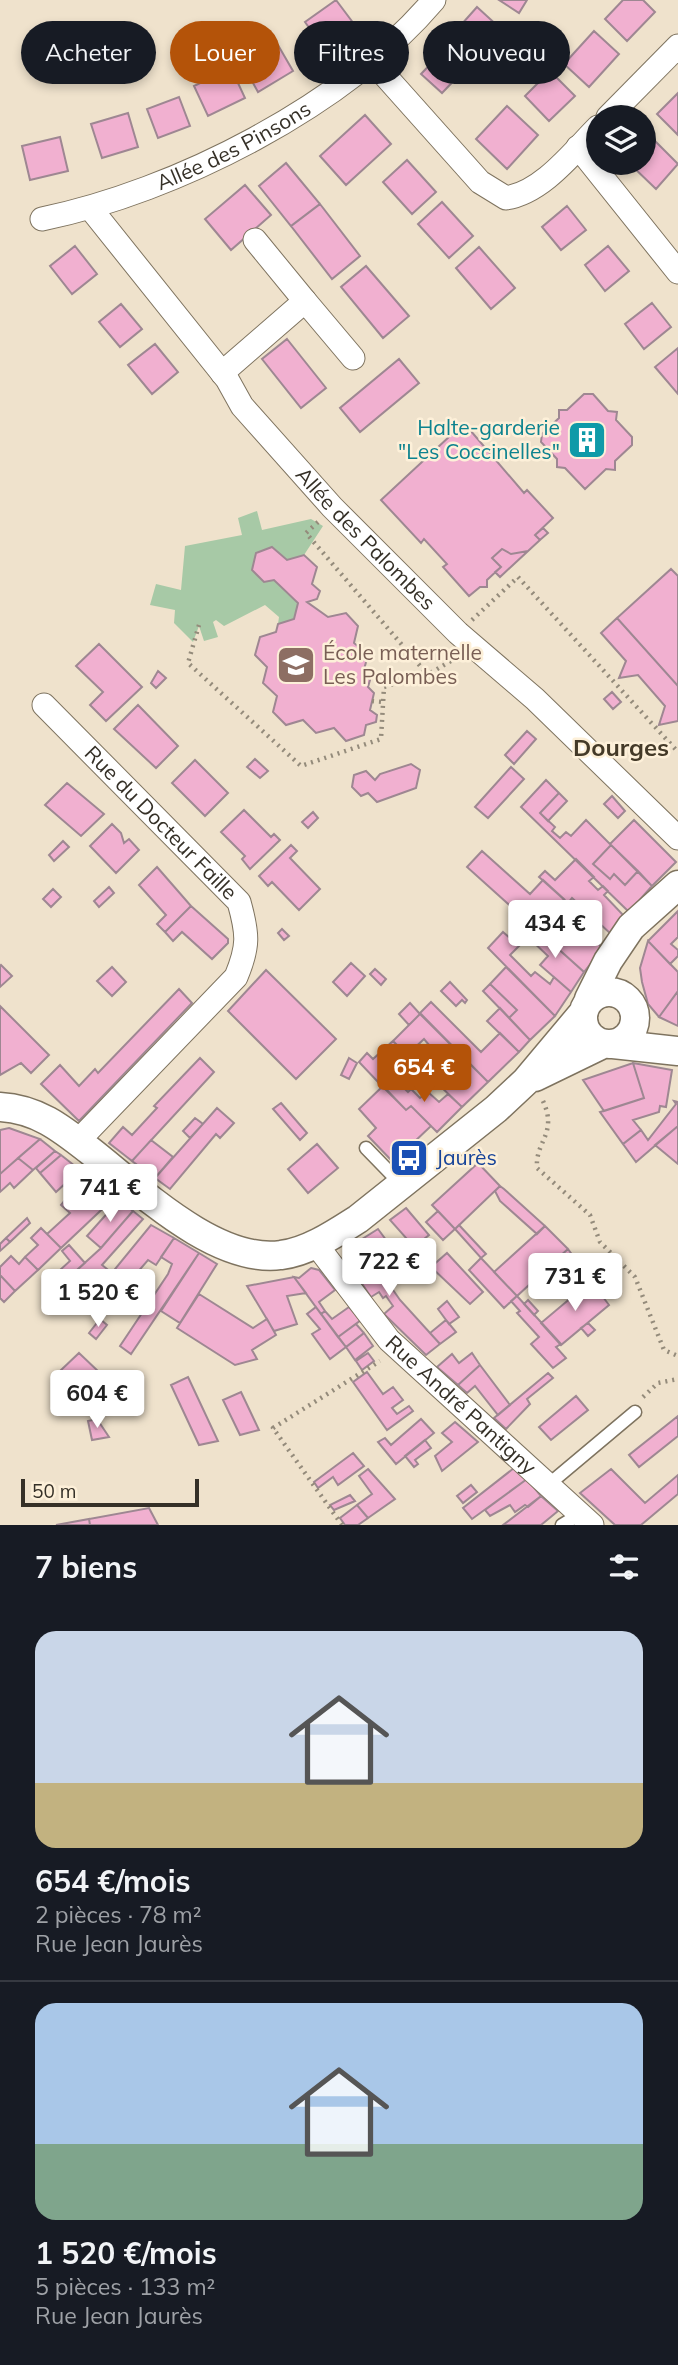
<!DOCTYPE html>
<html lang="fr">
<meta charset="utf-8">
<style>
body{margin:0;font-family:Mulish,sans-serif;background:#20242c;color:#f1f3f6;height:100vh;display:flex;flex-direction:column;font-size:26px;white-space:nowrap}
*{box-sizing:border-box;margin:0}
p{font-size:23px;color:#9ea1a6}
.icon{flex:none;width:38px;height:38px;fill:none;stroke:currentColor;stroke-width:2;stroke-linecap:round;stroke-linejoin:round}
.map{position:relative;height:1525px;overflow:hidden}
.details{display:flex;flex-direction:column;background:#171b24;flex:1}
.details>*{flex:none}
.top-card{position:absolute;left:21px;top:21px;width:637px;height:63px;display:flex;gap:14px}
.fabs{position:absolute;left:586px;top:105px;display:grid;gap:14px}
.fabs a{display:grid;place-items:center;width:70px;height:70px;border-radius:50%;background:#171b24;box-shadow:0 4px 10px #0003;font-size:35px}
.scale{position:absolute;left:21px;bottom:18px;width:178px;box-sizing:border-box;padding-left:7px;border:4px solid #353027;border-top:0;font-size:19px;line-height:24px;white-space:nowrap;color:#353027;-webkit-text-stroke:5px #fdf0d9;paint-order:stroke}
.price{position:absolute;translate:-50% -60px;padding:0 16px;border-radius:7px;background:#fff;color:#222;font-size:23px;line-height:46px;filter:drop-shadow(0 2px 4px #0008)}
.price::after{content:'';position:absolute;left:50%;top:42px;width:21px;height:16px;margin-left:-10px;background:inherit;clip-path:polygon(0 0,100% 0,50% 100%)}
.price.on{background:#b45309;color:#fff}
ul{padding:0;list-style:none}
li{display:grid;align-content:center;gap:14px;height:371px;padding:0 35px}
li+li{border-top:2px solid #363941}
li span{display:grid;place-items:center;height:217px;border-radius:21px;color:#555}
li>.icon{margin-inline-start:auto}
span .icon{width:126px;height:126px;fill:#fffc;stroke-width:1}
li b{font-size:30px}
h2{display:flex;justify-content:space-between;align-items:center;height:84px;padding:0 35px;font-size:30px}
.pill{padding:0 24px;border-radius:32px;background:#171b24;box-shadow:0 4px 10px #0003;font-size:24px;line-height:63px}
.pill.on{background:#b45309;color:#fff}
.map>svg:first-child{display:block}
</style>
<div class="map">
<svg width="678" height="1525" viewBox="0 0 678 1525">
<rect width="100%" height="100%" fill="#efe2cc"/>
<path fill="#a7c9a6" d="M257 511 262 530 311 519 323 526 304 555 287 560 272 547 256 553 252 570 264 582 274 580 298 603 294 619 278 624 279 617 265 605 224 626 216 620 213 622 218 637 204 641 199 626 193 642 174 623 175 610 150 605 156 584 181 590 185 546 242 535 238 518Z"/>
<path fill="#f1b0d0" stroke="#9e8792" stroke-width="2" d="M336 0 354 24 323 47 305 22Z
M499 0H527L519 13Z
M623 0H643L655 12 627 41 605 19Z
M477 7 500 28 476 55 453 34Z
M594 31 619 54 589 87 564 64Z
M255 41 263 53 278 45 293 71 258 92 236 52Z
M444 50 465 69 442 93 421 74Z
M231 68 245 98 208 116 194 86Z
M550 71 575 96 549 121 525 96Z
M678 93V135L657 114Z
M179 97 190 126 158 138 147 109Z
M507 106 538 135 507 169 476 139Z
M128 113 138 147 102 158 91 124Z
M365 115 391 144 346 185 320 156Z
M644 130 678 164 656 189 629 163H644Z
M60 137 68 171 30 180 22 146Z
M407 160 436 192 412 214 383 182Z
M286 163 320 204 291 226 259 186Z
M245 185 271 215 231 250 205 219Z
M442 202 473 236 449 258 418 224Z
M320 204 360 256 332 279 291 226Z
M567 206 586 230 561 250 542 227Z
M75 246 97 274 72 294 50 266Z
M608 246 629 271 605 291 585 265Z
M479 247 515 288 491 309 456 268Z
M366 266 409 316 383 338 341 287Z
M652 303 671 327 644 349 625 324Z
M121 304 142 329 120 347 99 322Z
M287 339 326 388 301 408 262 359Z
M155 344 178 372 152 394 128 365Z
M678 348V394L655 367Z
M399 359 419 383 360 432 340 408Z
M584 394H593L608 411 617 412 616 420 632 437V445L615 461V470L606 469 585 489 565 468 557 467V459L541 442 542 434 559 418V410H567Z
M464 423 524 493 527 490 553 518 535 535 540 540 528 551 511 554 502 549 492 558 501 567 487 580V587H480L469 596 443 567 447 564 424 539 421 543 381 500Z
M543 528 548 533 540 540 535 535Z
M272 547 287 560 304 555 317 567 312 584 320 591 317 599 307 602 328 617 346 613 358 626 354 643 368 655 363 673 370 680 368 687 374 693 370 710 377 715 376 722 366 725 364 735 346 741 334 728 316 733 303 720 286 725 273 712 277 696 263 683 267 667 255 655 260 637 276 632 278 624 294 619 298 603 274 580 264 582 252 570 256 553Z
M502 549 511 554 528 551 500 577 495 572 501 567 492 558Z
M671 569 678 576V686L617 618Z
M617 618 678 686V721L659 725 665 706 638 675 619 678 626 661 601 633Z
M99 644 142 687 106 721 90 705 103 692 76 666Z
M158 671 166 678 156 688 151 683Z
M612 692 621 702 613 709 604 699Z
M138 705 178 746 156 768 114 729Z
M527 731 536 739 514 764 505 755Z
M255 759 268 771 260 778 247 767Z
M195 760 228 793 205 816 172 783Z
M411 764 420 770 416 788 377 802 368 793 361 796 352 787 354 775 366 771 375 780 380 774Z
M511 767 524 779 488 818 475 807Z
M546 780 559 793 540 813 555 827 552 831 560 838 566 832 571 836 586 820 611 845 593 864 610 879 614 874 625 885 638 871 652 886 629 912 521 807Z
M67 783 104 814 81 836 45 805Z
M559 793 567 801 548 821 540 813Z
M612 796 625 811 618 818 604 804Z
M244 810 271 837 274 834 280 840 250 869 242 859 245 856 221 832Z
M313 812 318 818 308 828 302 822Z
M634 820 676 862 652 886 610 844Z
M112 824 121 833 124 843 129 839 139 850 116 873 90 846Z
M63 841 69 847 54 861 49 855Z
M291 845 297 851 290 858 320 889 299 910 272 882 268 886 259 876Z
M611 845 638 871 625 885 614 874 610 879 593 864Z
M482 851 530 894 543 880 564 899 541 926 549 933 554 928 565 938 577 925 603 948 584 972 467 867Z
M576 859 594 877 589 881 598 890 603 886 608 891 604 895 625 917 612 935 572 898 568 903 539 877 545 871 555 880Z
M157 867 191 906 165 932 157 924 166 915 139 885Z
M109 887 114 893 99 907 94 901Z
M53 889 61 897 51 907 43 899Z
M191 906 228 939V943L212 959 182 932 173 941 165 932Z
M678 911V937L671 944 678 950V956L670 964 648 941Z
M524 918 584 972 571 992 540 965 548 956 528 937 531 932 520 922Z
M282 929 289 936 284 940 278 933Z
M503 932 519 946 510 955 531 976 535 972 550 984 554 977 571 992 555 1016 488 948Z
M648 941 678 972V991L659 1017 648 1004 642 982 640 968Z
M351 963 365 976 347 996 333 982Z
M1 965 12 976 0 987V966Z
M112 967 126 982 112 996 97 981Z
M506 967 555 1016 530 1040 509 1018 517 1010 490 984Z
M375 969 386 979 381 985 370 974Z
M266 970 336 1039 296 1079 228 1011Z
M450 982 467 1000 465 1003 462 1000 456 1006 441 991Z
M490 984 517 1010 509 1018 483 991Z
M179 989 192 1003 79 1121 41 1084 60 1065 79 1086 95 1069 98 1073Z
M678 991V1026L659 1017Z
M431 1002 481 1052 500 1033 519 1052 488 1082 420 1013Z
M410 1003 420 1014 409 1025 399 1014Z
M0 1006 49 1055 31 1073 21 1063 0 1075Z
M500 1008 530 1040 519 1052 487 1021Z
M420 1014 488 1082 462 1107 438 1084 451 1071 424 1039 407 1055 393 1041Z
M393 1041 407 1055 379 1083 359 1062 367 1053 373 1059Z
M200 1058 214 1072 132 1161 109 1143 123 1127 132 1135 157 1108 154 1106Z
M349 1058 357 1063 349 1079 341 1075Z
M633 1063 672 1070 666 1107 660 1106 659 1112 633 1120 641 1130 623 1144 600 1112 644 1098Z
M633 1063 644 1098 604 1111 583 1080Z
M392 1076 408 1092 411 1089 420 1098 428 1092 439 1102 448 1094 462 1107 437 1132 411 1106 406 1110 382 1086Z
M383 1086 406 1110 411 1106 431 1126 393 1162 368 1136 376 1128 359 1109Z
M674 1101 678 1102V1126L636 1162 623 1144 641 1130 648 1140 676 1104Z
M281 1103 307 1133 300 1140 273 1109Z
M217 1108 234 1123 220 1138 216 1134 170 1189 155 1178Z
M195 1118 203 1124 190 1138 183 1131Z
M678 1126V1164L655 1145Z
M9 1128 40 1139 0 1174V1130Z
M40 1139 55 1151 33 1170 18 1158Z
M151 1140 173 1157 155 1178 132 1161Z
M317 1144 338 1168 308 1193 288 1169Z
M55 1151 61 1155 40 1173 36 1168Z
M61 1155 80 1170 56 1192 40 1173Z
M18 1158 33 1170 14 1188 10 1183 0 1192V1174Z
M478 1163 500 1186 455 1229 432 1205Z
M80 1170 115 1197 61 1248 47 1234 70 1213 61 1205 72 1192 64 1185Z
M500 1186 504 1189 545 1226 537 1234 500 1201 495 1191Z
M119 1200 133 1211 101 1248 87 1236Z
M406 1208 429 1235 414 1247 390 1220Z
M133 1211 143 1219 102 1265 112 1273 101 1287 78 1269 100 1249Z
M438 1211 455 1229 443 1240 426 1222Z
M27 1218 30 1223 10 1242 6 1238Z
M151 1225 174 1238 156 1265 148 1260 130 1281 115 1269Z
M459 1225 486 1254 481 1258 455 1229Z
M545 1226 568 1249 517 1296 494 1272Z
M41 1228 61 1248 38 1270 25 1257 38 1245 31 1238Z
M378 1229 409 1271 389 1284 359 1241Z
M6 1238 10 1242 0 1251V1244Z
M174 1238 199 1253 131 1354 120 1346 168 1274 172 1264 161 1257Z
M359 1241 400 1300 440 1344 426 1355 384 1314 393 1306 386 1296 383 1298 379 1292 371 1297 344 1257 346 1249Z
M69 1245 85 1263 68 1278 60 1270 70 1261 62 1251Z
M568 1249 591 1281 581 1289 558 1258Z
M199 1253 217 1264 180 1323 161 1311Z
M447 1253 483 1292 470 1304 431 1267Z
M11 1256 19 1264 25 1257 38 1270 15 1291 0 1275V1267Z
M481 1258 517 1296 504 1308 469 1270Z
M311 1268 319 1270 335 1290 319 1302 325 1311 321 1314 294 1277 299 1278Z
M0 1275 15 1291 4 1302 0 1298Z
M294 1277 306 1293 287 1296 297 1324 274 1331 247 1286Z
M591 1281 609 1305 561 1345 541 1323Z
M199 1294 253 1328 267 1319 276 1335 252 1350 257 1359 235 1365 177 1328Z
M517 1296 561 1344 556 1347 566 1358 553 1368 531 1344 539 1337 517 1313 520 1311 511 1301Z
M528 1300 538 1311 534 1315 524 1304Z
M447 1301 459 1317 449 1324 438 1309Z
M316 1307 346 1347 330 1359 312 1334 320 1329 307 1314Z
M349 1307 361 1320 338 1337 321 1314 325 1311 332 1319Z
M100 1319 107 1325 96 1339 89 1333Z
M446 1320 456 1332 440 1344 430 1333Z
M588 1323 595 1330 588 1336 581 1328Z
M356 1324 364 1333 346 1347 338 1337Z
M364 1333 373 1346 355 1360 346 1347Z
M79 1353 100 1373 81 1391 60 1371Z
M368 1353 374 1361 362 1370 356 1361Z
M472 1353 480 1365 458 1385 437 1367 452 1354 459 1363Z
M480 1365 510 1405 498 1415 475 1386 467 1393 458 1385Z
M367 1372 383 1394 393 1387 403 1400 392 1408 397 1414 409 1406 413 1411 387 1430 353 1382Z
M548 1373 553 1378 527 1399 530 1404 506 1429 494 1418Z
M188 1377 218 1441 199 1445 171 1385Z
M241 1392 259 1430 240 1435 223 1400Z
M576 1396 588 1410 551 1440 539 1427Z
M678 1416V1436L639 1467 629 1455Z
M97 1419 109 1437 92 1440 88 1421Z
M421 1419 434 1433 396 1464 378 1442 385 1438 391 1445Z
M455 1422 478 1442 442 1471 435 1456 452 1442 442 1433Z
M425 1440 431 1448 415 1460 418 1464 414 1467 405 1456Z
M353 1453 364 1466 338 1485 333 1477 318 1488 314 1482Z
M514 1468 527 1479 472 1519 463 1508Z
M368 1469 395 1499 368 1518 357 1505 372 1494 359 1476Z
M611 1469 645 1503 678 1475V1494L641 1525H615L580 1493Z
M527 1479 541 1496 528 1507 525 1505 515 1512 510 1505 490 1516 485 1510Z
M471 1485 477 1492 463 1503 457 1496Z
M350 1495 355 1501 334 1510 330 1505Z
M541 1496 558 1511 541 1525H503Z
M357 1505 368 1518 358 1525H345L340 1518Z
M149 1508 158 1525H90L89 1519Z
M89 1519 90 1525H56Z"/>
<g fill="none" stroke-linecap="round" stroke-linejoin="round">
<g stroke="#7e735f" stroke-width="15">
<path id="service" d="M366 1148 402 1185
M548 1485 635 1412
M562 1525 580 1514"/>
</g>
<g stroke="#7e735f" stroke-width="25">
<g id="minor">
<path d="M372 61 480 182 506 198C543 192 573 152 598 127"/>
<path d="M608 117 678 46"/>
<path d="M578 147 678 272"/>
<path id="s1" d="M91 209 227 379 242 406 332 507 458 633 535 699 678 838"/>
<path id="s2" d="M42 219C177 191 344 106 434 0"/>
<path d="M255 240 305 301"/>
<path d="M222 373 305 301 353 358"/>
<path id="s3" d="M44 705 239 902C248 934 249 946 236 977L78 1141"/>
<path id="s4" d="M315 1243 389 1340 592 1525"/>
</g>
</g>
<g stroke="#7e735f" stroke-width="31">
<path id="tertiary" d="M583 1018a26 26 0 1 1 52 0a26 26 0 1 1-52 0Z
M589 999 608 961 631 927 678 885
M613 1044 678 1051
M535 1077 603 1044
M0 1107C37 1109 61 1128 89 1150 138 1188 215 1264 281 1255 308 1252 336 1233 358 1219L496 1109 526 1081 583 1013"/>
</g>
<path stroke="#948b7b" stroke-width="4.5" stroke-dasharray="2 5" stroke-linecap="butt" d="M318 522 306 533 427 674
M472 620 518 577 678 752
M199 625 188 663 301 766 381 739 384 687 432 672 456 658
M372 701 383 702
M543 1101C558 1134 535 1141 537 1168L590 1215 600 1242 635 1277 664 1350 678 1356
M643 1397 658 1383 678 1379
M342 1525 273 1428 380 1361"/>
<use href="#service" stroke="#fff" stroke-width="12"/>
<use href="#minor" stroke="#fff" stroke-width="23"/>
<use href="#tertiary" stroke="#fff" stroke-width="28"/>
</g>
<defs>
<g id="building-square" transform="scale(2.0125)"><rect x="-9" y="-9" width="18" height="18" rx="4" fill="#0f9aa8" stroke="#fdf0d9"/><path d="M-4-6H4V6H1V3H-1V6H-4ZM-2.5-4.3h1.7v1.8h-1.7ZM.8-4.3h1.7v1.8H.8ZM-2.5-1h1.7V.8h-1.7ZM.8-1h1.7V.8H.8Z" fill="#fff"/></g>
<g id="school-square" transform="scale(2.0125)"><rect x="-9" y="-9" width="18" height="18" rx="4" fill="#8d6e63" stroke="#fdf0d9"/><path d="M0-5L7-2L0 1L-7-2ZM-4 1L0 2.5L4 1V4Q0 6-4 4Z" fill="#fff"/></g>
<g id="bus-square" transform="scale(2.0125)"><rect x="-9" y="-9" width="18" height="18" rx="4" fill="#1a4fb4" stroke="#fdf0d9"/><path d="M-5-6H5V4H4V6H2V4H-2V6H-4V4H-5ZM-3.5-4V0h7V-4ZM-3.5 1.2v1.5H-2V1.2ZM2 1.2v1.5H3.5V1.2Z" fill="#fff"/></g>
</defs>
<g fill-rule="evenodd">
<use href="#building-square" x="587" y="440"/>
<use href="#school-square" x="296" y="665"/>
<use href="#bus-square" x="409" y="1158"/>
</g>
<g text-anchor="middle" stroke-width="5" stroke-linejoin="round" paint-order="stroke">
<g font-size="21" fill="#353027" stroke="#fdf0d9">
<text dy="7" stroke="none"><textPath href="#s2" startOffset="206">Allée des Pinsons</textPath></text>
<text dy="7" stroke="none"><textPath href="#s1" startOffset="430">Allée des Palombes</textPath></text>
<text dy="7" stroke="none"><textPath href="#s3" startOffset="166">Rue du Docteur Faille</textPath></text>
<text dy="7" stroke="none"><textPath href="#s4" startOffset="219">Rue André Pantigny</textPath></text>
</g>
<g font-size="21" fill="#0d838f" stroke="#fdf0d9" text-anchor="end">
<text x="560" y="435">Halte-garderie<tspan x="560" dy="24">"Les Coccinelles"</tspan></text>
</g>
<g font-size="21" fill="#785e54" stroke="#fdf0d9" text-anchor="start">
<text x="323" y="660">École maternelle<tspan x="323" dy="24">Les Palombes</tspan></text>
</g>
<g font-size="21" fill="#164399" stroke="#fdf0d9" text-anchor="start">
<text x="436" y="1165">Jaurès</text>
</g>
<g font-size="24" font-weight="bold" fill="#443a28" stroke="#fdf0d9">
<text x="621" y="756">Dourges</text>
</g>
</g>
</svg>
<div class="fabs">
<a><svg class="icon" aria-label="layers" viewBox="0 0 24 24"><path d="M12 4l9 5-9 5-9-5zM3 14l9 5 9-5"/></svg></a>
</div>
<div class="scale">50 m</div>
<b class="price" style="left:555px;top:960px">434 €</b>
<b class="price on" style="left:424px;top:1104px">654 €</b>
<b class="price" style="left:110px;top:1224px">741 €</b>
<b class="price" style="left:389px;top:1298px">722 €</b>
<b class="price" style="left:575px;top:1313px">731 €</b>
<b class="price" style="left:98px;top:1329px">1 520 €</b>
<b class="price" style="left:97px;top:1430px">604 €</b>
<div class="top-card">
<a class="pill">Acheter</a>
<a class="pill on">Louer</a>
<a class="pill">Filtres</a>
<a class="pill">Nouveau</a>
</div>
</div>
<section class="details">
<h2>7 biens<svg class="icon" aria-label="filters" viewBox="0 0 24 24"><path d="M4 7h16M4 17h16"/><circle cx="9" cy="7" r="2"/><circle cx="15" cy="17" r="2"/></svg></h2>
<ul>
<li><span style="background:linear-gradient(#c9d6e8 70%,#c2b280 0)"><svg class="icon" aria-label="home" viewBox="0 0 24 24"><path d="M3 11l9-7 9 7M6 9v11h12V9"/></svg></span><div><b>654 €/mois</b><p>2 pièces · 78 m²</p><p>Rue Jean Jaurès</p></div></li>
<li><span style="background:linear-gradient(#a9c7e8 65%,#7fa58c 0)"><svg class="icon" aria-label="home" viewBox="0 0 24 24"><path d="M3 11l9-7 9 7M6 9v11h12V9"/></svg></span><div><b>1 520 €/mois</b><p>5 pièces · 133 m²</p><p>Rue Jean Jaurès</p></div></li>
</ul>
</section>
